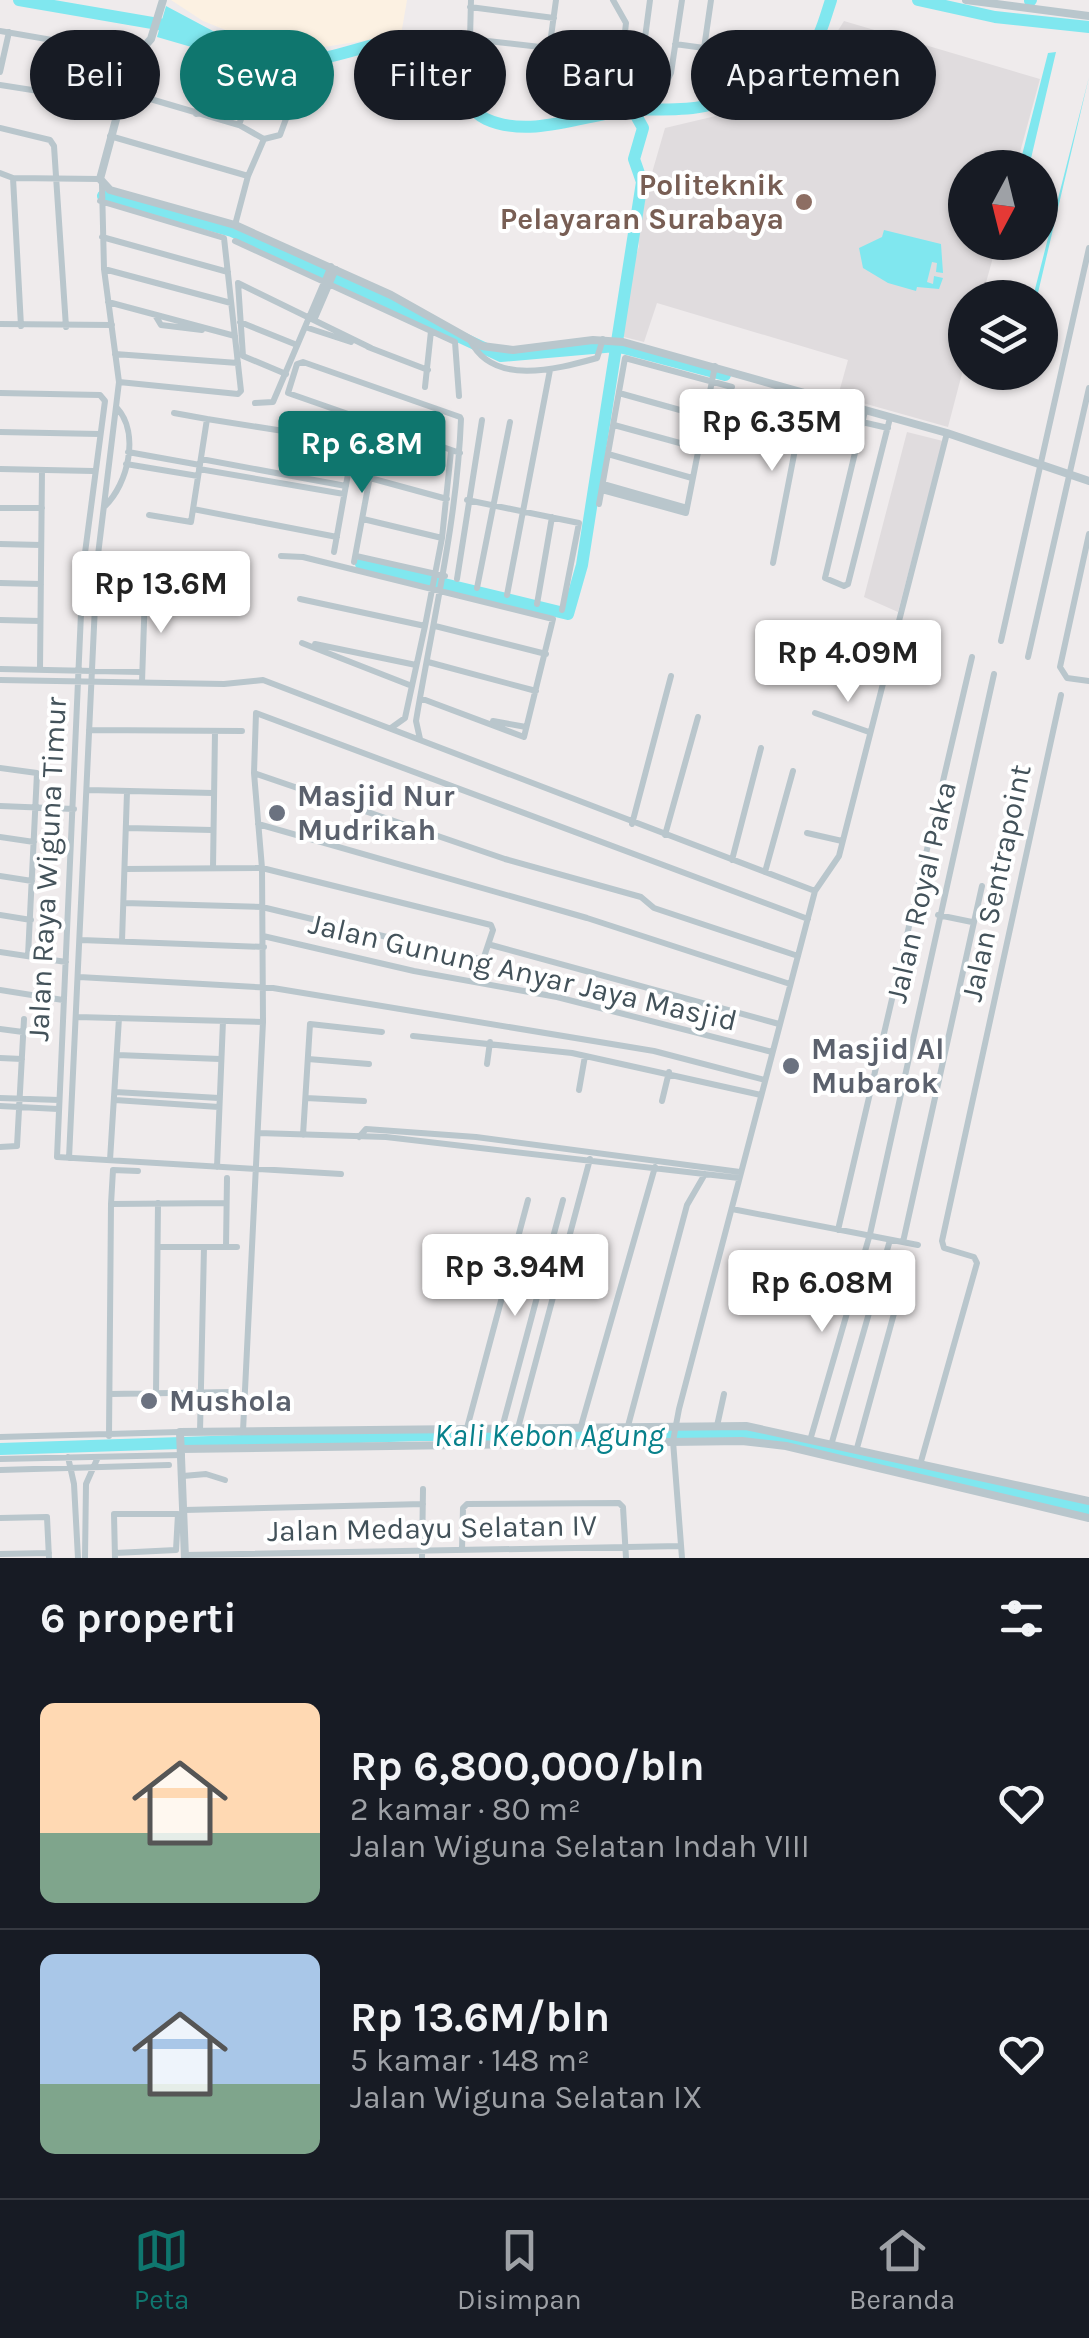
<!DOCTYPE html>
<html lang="id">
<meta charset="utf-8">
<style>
body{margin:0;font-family:Karla,sans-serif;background:#242831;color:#f1f3f6;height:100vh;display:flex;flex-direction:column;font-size:38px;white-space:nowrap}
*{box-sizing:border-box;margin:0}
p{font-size:32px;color:#9ea1a6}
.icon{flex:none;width:55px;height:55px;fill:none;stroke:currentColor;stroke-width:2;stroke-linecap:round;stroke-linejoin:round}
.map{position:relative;height:1558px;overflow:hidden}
.panel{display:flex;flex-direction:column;background:#171b24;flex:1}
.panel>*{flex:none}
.banner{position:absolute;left:30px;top:30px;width:1030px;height:90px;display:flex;gap:20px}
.needle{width:65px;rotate:187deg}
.buttons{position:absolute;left:948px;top:150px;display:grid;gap:20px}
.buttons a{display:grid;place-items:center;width:110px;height:110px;border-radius:50%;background:#171b24;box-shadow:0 2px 8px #0004;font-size:50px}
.price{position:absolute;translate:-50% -85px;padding:0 22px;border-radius:10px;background:#fff;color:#222;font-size:32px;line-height:65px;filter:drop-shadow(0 2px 5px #0008)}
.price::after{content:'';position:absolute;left:50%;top:60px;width:30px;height:22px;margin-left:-15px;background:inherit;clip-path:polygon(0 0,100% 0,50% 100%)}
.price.on{background:#0f766e;color:#fff}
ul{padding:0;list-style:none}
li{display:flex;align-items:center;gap:30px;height:250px;padding:0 40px}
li+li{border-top:2px solid #363941}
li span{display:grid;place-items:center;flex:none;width:280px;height:200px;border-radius:15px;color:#555}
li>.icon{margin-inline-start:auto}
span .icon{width:120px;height:120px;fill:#fffc;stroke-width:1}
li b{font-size:42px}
h2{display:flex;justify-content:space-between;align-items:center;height:120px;padding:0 40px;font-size:42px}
.tag{padding:0 35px;border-radius:45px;background:#171b24;box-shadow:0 2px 8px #0004;font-size:35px;line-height:90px}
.tag.on{background:#0f766e;color:#fff}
.menu{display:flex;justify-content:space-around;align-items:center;height:140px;border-top:2px solid #363941;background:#171b24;font-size:28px;color:#9ea1a6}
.menu a{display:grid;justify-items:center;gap:5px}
.menu .on{color:#0f766e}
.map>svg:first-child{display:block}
</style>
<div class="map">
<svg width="1089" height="1558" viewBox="0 0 1089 1558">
<rect width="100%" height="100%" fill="#efebec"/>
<path fill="#fcf1e2" d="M171 0H407L401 35 298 51 258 43 203 21Z"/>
<path fill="#e0dcde" d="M844 21 1040 79 1016 167 965 168V242L997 243 982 297 965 298V362L948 427 838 396 848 360 657 303 644 342 624 337V294L639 246 636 228 665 128 741 110 780 78 817 64Z
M907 432 943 441 898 612 864 597Z"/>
<path fill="#80e7ef" d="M166 6 243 47 276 57 278 72 157 37Z
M1056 52 1029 167H1019L1048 53Z
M1089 77 1037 297H1033Z
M884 230 941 244 943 273 936 272 937 263 932 262 927 282 933 284 934 276 943 278 939 289 917 287 916 291 888 283 863 268 859 248 882 237Z"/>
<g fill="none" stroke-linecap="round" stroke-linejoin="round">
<path stroke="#80e7ef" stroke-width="12" d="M19 0 164 25
M918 0 995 17 1089 27
M1030 1 1031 0
M263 60C321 73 384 31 420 40 457 50 453 104 486 119 529 139 584 115 628 110 653 108 680 112 705 106 723 102 739 84 756 74 770 66 793 65 805 55 820 41 825 18 831 0
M103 196 232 231 501 356 616 346 725 375
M361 564 568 614 582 565 642 182 634 159 643 128 633 110
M0 1449 419 1435H751L794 1441 1089 1510"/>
<path stroke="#b9c6cc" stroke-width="6" d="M471 0 470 39 549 48
M613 0 626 23 620 77
M650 0 639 83 664 87 671 73 682 0
M470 7 554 18
M0 31 75 44 110 43 132 60
M675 44 704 48
M0 72 9 32
M546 73 556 0
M700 76 711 0
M0 85 64 95 75 44
M123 91 239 125 264 139
M196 114 208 75
M239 125 253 84
M0 128 50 140 54 146 66 327
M110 136 248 176
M0 173 13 178 100 179
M13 178 21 326
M100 201 224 238 241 391 238 394 119 382
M235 225 248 176 264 139 280 135 300 81
M102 237 228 272
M235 241 455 342 459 396
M104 269 231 303
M108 302 235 336
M155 315 161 325 202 330
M315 318 336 269
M240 322 297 345
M0 324 112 325
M305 327 351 342
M470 340C493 387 557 369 597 358L603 339
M368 347 428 370
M115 354 238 363
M286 374 243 356 238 283 371 348
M425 387 431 331
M0 393 100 395 105 401 83 568 57 1157 341 1174
M619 393 705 417
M255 403 273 402 331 266
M865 411 825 578 844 586 848 584 890 418
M207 419 354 442
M849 419 888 428
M614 425 698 448
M0 432 99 434
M128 452 200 465
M608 454 692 478
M201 459 346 486
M126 464 198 476
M0 469 93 471
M199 469 344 494
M370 478 447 499
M603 484 687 508
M602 490 686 513 715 366
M467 500 579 523 562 610
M599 504 625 358 732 387
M105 506C128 484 140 433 117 408
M0 508H42
M193 509 337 537
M149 515 191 522 207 419 174 413
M363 519 442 538
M1089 534 1060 667 1067 678 1089 681
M0 544 41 545
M334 552 355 435
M281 556 303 557 553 619 524 737 420 698
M356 556 445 576
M354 562 379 428
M773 563 806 393
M457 579 482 420
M0 583 41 584
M477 588 510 422
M507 595 550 370
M300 599 425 626
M537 604 552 517
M0 620 40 621
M435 626 546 654
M1001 641 1089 248
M302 643 412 686
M315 644 416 665
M1028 657 1089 388
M428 662 536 691
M0 669 141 672
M40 669 42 470
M0 680 224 684 263 680 815 891
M142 682 145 592
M815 713 869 732
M493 721 526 727
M391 728 405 718 425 626 442 538 451 451
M89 730 242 731
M420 739 416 721C433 619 457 522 461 419L460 417 303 362 297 364 288 393 460 453
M0 768 37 773 28 956
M254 773 505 859 641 897 654 908 798 956
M88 790 213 793
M0 806 74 809
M258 824 587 918 790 984
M632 824 671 676
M127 828 212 830
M807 833 842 841
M665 835 698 717
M0 837 34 842
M732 860 761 748
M213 868 215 732
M765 872 793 771
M0 876 32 881
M124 903 262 907 483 960 493 930 491 925 262 868 125 869
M0 915 31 920
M938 915 972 922
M263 936 414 971 557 997 772 1052
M81 940 264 947
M122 941 127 792
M491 945 779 1024
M0 952 66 962
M79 977 273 988 654 1051 765 1080
M0 990 63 1000
M77 1017 263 1022
M0 1029 23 1032
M413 1036 572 1053 761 1095
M117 1055 220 1059
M0 1058 22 1059
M308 1059 369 1064
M487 1064 490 1042
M579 1090 585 1056
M115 1092 219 1098
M0 1098 59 1100
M306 1098 364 1101
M115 1100 219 1107
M662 1101 669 1072
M0 1106 58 1109
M258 1133 386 1137 739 1178
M303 1135 310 1024 382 1032
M359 1137 366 1129 476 1137 740 1172
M0 1147 17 1146 24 1019
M69 1158 97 563 119 382 104 269 102 185
M110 1160 119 1018
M217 1167 223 1021
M111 1204 113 1170 138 1171
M732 1209 918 1245
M838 1230 972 657
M903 1242 982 886
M159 1247H237
M226 1247 227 1178
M156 1393 158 1203
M110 1394 232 1392
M581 1426 655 1167
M628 1426 687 1205 705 1174
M717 1426 724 1394
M467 1428 528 1200
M502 1428 563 1200
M518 1428 590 1159
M243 1431 263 1022 262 868 254 773 256 713 808 919
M200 1432 204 1247
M109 1436 111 1204 226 1203
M0 1437 180 1432
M811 1437 870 1234 994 674
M832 1442 890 1240
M857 1448 898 1299
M68 1457 74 1484 78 1558
M0 1459 182 1455
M920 1465 977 1263 974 1257 944 1248 942 1241 1061 695
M0 1470 169 1465
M183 1476 206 1474 225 1480
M184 1510 423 1504
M0 1518 47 1517 49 1558
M462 1550 463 1508 467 1504 619 1503 623 1507 626 1558
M0 1554 49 1553
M185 1555 681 1546
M85 1558 86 1484 98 1457
M115 1558 114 1514H178L176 1550 115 1553
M422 1558 423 1489
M682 1558 673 1441 679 1409 815 891 839 856 947 433"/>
<path stroke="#b9c6cc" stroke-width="8" d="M163 0 151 39 132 60 100 179 110 190 235 225 391 295 482 346 513 350 593 340 623 342 947 433 1089 481
M966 0 1089 16
M181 1449 742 1441 786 1446 1089 1518
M185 1558 180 1432 746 1426 1089 1501"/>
</g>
<circle fill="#8d6e63" stroke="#fff" stroke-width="4" cx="804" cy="202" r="10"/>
<g fill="#6b7280" stroke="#fff" stroke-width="4">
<circle cx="277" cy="813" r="10"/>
<circle cx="791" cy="1066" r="10"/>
<circle cx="149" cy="1401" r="10"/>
</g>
<g text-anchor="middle" stroke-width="8" stroke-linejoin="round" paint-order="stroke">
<g font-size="30" font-weight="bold" fill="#785e54" stroke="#fff" text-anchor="end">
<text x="784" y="195">Politeknik<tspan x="784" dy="34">Pelayaran Surabaya</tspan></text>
</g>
<g font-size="30" font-weight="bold" fill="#5b616d" stroke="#fff" text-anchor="start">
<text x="297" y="806">Masjid Nur<tspan x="297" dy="34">Mudrikah</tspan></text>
<text x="811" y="1059">Masjid Al<tspan x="811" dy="34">Mubarok</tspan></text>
<text x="169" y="1411">Mushola</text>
</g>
<g font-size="30" fill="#43525a" stroke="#fff">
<text transform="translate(47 869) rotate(-87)" y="10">Jalan Raya Wiguna Timur</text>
<text transform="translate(996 883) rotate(-78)" y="10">Jalan Sentrapoint</text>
<text transform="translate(921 892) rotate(-77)" y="10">Jalan Royal Paka</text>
<text transform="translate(523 972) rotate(13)" y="10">Jalan Gunung Anyar Jaya Masjid</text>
<text transform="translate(432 1528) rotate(-1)" y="10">Jalan Medayu Selatan IV</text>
</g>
<g font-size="32" font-style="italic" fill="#07818b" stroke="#fff">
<text x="549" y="1446">Kali Kebon Agung</text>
</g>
</g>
</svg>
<div class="buttons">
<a><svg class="needle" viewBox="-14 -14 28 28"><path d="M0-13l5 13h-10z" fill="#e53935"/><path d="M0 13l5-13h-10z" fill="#9ea1a6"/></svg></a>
<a><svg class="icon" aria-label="layers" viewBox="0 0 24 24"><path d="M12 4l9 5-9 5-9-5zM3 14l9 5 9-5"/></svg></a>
</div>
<b class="price" style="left:772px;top:474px">Rp 6.35M</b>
<b class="price on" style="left:362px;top:496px">Rp 6.8M</b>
<b class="price" style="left:161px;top:636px">Rp 13.6M</b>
<b class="price" style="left:848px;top:705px">Rp 4.09M</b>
<b class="price" style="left:515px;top:1319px">Rp 3.94M</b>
<b class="price" style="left:822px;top:1335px">Rp 6.08M</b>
<div class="banner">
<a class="tag">Beli</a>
<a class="tag on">Sewa</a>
<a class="tag">Filter</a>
<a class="tag">Baru</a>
<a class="tag">Apartemen</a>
</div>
</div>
<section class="panel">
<h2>6 properti<svg class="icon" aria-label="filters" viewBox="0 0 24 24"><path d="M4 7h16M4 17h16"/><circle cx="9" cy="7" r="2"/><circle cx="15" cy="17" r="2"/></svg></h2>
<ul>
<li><span style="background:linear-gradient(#ffd9b3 65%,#7fa58c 0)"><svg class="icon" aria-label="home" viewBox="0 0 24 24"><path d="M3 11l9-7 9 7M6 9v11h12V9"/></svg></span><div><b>Rp 6,800,000/bln</b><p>2 kamar · 80 m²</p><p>Jalan Wiguna Selatan Indah VIII</p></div><svg class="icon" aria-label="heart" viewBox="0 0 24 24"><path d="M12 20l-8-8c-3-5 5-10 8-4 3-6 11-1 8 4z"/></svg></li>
<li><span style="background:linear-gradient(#a9c7e8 65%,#7fa58c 0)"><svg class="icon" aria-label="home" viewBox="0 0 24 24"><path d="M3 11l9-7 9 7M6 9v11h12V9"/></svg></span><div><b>Rp 13.6M/bln</b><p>5 kamar · 148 m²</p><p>Jalan Wiguna Selatan IX</p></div><svg class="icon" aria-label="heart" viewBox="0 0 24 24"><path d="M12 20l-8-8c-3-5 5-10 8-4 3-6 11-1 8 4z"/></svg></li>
</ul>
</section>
<nav class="menu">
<a class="on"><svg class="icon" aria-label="map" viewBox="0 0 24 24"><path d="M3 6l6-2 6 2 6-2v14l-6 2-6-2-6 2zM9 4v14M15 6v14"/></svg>Peta</a>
<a><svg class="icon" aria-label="saved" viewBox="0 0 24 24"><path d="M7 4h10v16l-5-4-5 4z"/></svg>Disimpan</a>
<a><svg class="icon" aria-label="home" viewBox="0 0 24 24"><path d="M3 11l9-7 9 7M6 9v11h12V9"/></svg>Beranda</a>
</nav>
